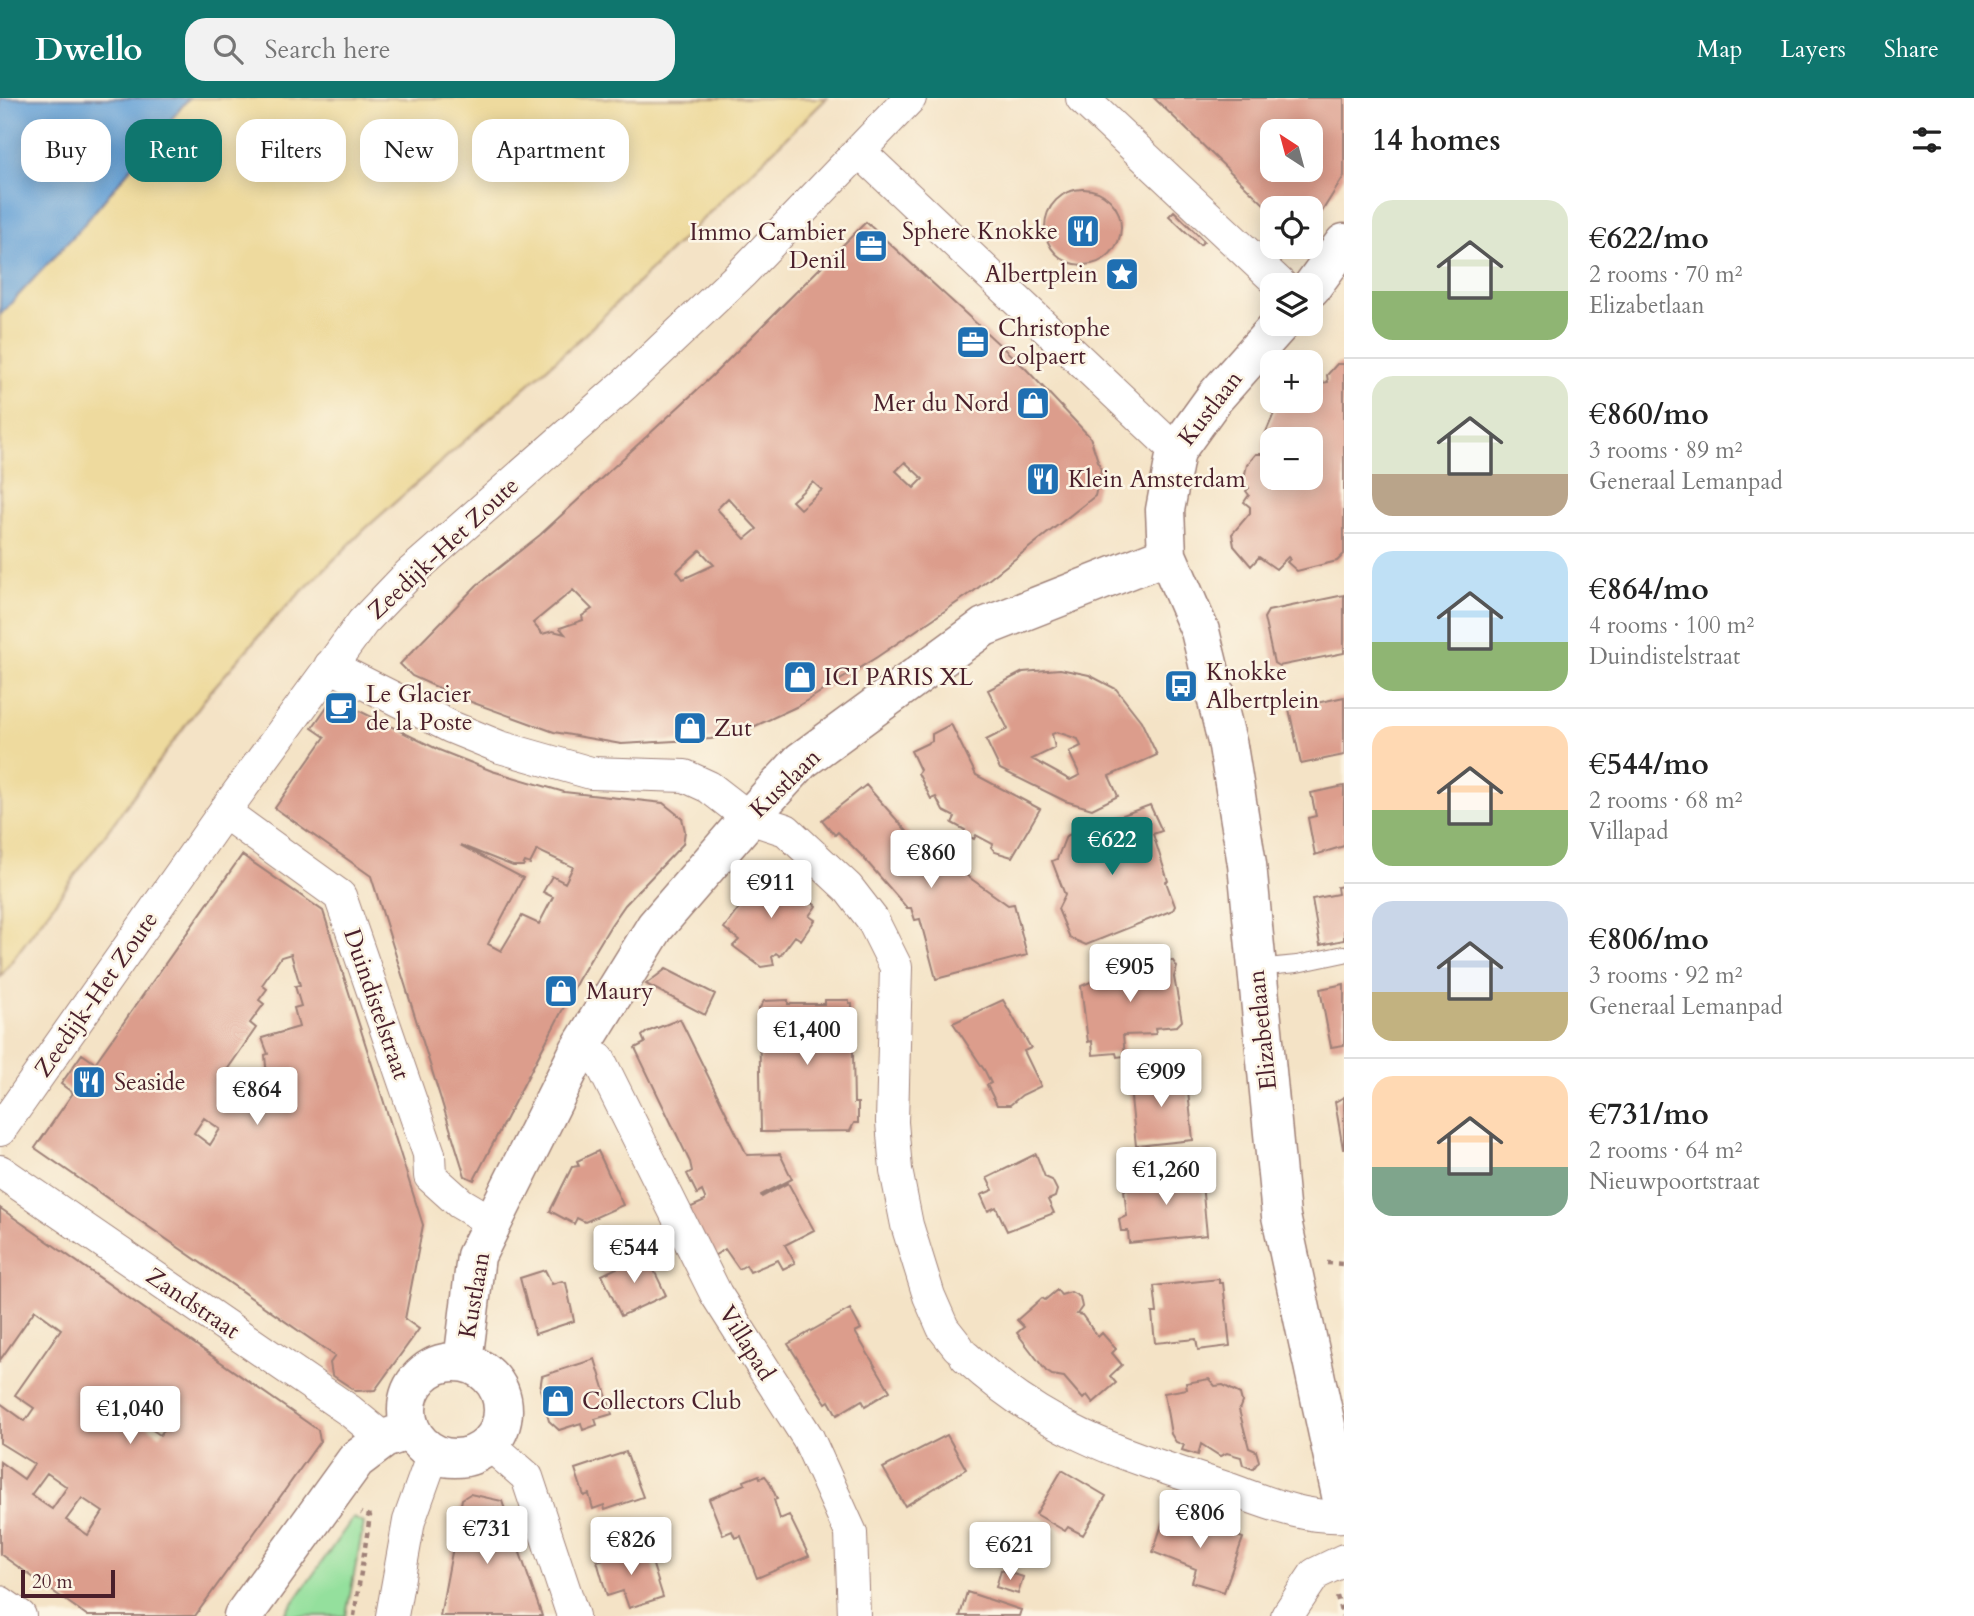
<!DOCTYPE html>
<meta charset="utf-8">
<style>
body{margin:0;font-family:Cardo,serif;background:#f2f2f2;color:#222;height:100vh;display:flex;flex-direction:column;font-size:26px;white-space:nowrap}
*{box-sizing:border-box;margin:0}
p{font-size:23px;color:#767676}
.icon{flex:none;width:38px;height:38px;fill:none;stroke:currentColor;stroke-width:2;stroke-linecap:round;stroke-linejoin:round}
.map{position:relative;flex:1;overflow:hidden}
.drawer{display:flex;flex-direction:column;background:#fff;width:630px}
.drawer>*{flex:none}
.guide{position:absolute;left:21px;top:21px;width:665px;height:63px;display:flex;gap:14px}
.needle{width:46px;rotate:324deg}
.buttons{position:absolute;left:1260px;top:21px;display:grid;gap:14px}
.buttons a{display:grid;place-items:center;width:63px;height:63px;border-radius:14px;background:#fff;box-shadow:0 4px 18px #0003;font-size:35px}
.scale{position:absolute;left:21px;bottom:18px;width:94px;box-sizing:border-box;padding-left:7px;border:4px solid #4a1f2b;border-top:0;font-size:19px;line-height:24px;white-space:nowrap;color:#4a1f2b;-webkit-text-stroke:5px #fcf5e5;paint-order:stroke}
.price{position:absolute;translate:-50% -60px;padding:0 16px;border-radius:7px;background:#fff;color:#222;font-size:23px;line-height:46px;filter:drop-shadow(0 2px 4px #0008)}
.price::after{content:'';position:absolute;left:50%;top:42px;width:21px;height:16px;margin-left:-10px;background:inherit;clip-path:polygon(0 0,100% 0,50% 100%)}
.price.current{background:#0f766e;color:#fff}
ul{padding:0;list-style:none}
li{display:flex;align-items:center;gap:21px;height:175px;padding:0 28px}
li+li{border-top:2px solid #e0e0e0}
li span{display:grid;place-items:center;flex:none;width:196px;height:140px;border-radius:21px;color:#555}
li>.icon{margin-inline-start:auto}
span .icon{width:84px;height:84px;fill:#fffc;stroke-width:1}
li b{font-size:30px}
h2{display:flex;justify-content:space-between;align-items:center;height:84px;padding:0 28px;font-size:30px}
.pill{padding:0 24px;border-radius:21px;background:#fff;box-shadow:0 4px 18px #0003;font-size:24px;line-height:63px}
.pill.current{background:#0f766e;color:#fff}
header{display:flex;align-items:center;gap:42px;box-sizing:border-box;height:98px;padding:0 35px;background:#0f766e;color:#fff}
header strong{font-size:33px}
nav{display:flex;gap:38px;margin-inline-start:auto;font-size:24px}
.search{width:490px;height:63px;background:#f2f2f2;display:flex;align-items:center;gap:18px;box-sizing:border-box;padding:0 24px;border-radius:21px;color:#767676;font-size:26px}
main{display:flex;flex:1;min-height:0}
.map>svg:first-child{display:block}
</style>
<header>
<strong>Dwello</strong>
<div class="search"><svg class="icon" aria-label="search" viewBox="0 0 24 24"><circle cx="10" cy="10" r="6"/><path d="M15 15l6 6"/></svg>Search here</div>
<nav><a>Map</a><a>Layers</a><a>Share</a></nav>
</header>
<main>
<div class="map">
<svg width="1344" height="1518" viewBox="0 0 1344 1518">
<rect width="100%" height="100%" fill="#fcf5e5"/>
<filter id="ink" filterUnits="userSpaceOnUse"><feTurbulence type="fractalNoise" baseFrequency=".0143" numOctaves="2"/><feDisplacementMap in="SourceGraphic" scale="14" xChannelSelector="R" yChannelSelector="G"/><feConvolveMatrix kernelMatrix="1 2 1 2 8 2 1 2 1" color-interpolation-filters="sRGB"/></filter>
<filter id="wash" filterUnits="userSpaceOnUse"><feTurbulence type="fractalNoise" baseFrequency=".00686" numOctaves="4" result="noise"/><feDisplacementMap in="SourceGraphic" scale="28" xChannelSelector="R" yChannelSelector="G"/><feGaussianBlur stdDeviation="1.57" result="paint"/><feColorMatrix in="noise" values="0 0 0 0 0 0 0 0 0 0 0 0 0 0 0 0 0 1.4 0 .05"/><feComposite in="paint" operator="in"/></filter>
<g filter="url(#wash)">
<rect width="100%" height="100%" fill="#f4e3c6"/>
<path fill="#94e09d" stroke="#6f8064" stroke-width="2" d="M353 1420 364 1425 346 1518H284Z"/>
<path fill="#eeda9e" stroke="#9c7c64" stroke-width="2" d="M189 0H827L583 238 365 431 272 523 210 594 0 879V217L80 131Z"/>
<path fill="#66a2d7" stroke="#586081" stroke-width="2" d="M0 0H189L80 131 0 217Z"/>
<g id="blocks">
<path fill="#dc9d8c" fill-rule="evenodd" d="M1154 0H1344V78L1311 131V110H1272V114ZM1272 33H1311V72H1272Z
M1045 129a38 38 0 1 1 76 0a38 38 0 1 1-76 0Z
M1174 113 1204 143 1200 147 1169 118Z
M866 124 1026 271 1090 339 1101 372 1095 398 974 493 877 559 798 608 751 630 711 641 621 646 554 634 463 601 412 578 400 566 477 487 540 437 711 279ZM905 364 923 381 914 390 896 373ZM813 384 822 392 800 411 792 403ZM728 400 757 431 745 441 717 411ZM700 452 714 467 683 481 677 473ZM573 492 592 511 582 518 583 522 560 530 565 536 553 533 542 536 533 525Z
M1337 266H1344V456L1337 463 1297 473 1287 464 1290 461 1288 459 1276 471 1259 459 1251 468 1234 448 1232 436 1250 415V409L1244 404 1249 397 1246 393 1249 390 1243 384 1247 367 1256 356H1263V341L1275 313 1272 310 1278 303H1311V287L1328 284 1327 277ZM1272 341H1311V380H1272Z
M1344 497V555L1279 568 1274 565 1264 520 1268 513Z
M1060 571 1089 577 1116 591 1141 623 1157 657 1109 678 1118 698 1092 711 1065 703 1000 671 986 642 1008 631 988 592 1023 574ZM1057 634 1078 641 1081 648 1069 654 1080 677 1070 682 1032 661 1055 650 1052 636Z
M1344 599V657L1301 666 1289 611Z
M333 600 439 652 492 673 564 694 663 705 682 720 685 733 683 746 625 807 611 827 578 882 474 1082 465 1078 371 778 275 710 325 639 312 630ZM460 747 513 768H523L525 764 530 766 537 752 573 769 565 785 552 778 543 794 553 799 539 826 522 818 501 853 488 846 523 780Z
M951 626 976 677 1040 711 1012 759 995 754 991 749 993 746 976 737 974 741 963 736 965 732 952 725 955 719 943 713 936 699 931 701 918 675 920 672 911 653 932 643V636Z
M866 687 911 738 1008 807 1014 806 1027 857 936 881 920 821 915 822 911 810H907L861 757 838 734 835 737 822 722Z
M1344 688V748L1315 757 1308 720 1316 718 1311 695Z
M1150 707 1162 733 1153 736 1168 783 1166 784 1175 808 1173 812 1086 847 1070 840 1058 811 1065 797 1052 763 1057 761 1066 738Z
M242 757 323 813 423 1127 405 1221 419 1231 375 1292 356 1293 332 1277 330 1265 335 1258 35 1050 73 995 61 986 82 956 95 965ZM291 856 300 887 295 888 301 908 294 910 299 929 262 940 268 956 265 957 268 991 244 998 220 982 256 930 250 925 264 906 259 902 267 891 262 887 281 859ZM204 1020 220 1031 210 1047 194 1035Z
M774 772 816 808 809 818 815 822 801 842 795 838 780 858 776 855 772 859 774 867 761 869 733 848 739 842 724 830 756 787 759 789Z
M1344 788V842L1320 847 1312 801 1338 796 1337 789Z
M1151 858 1152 861 1173 863 1177 869 1174 879 1182 923 1177 928 1155 930 1156 936 1123 937 1125 958 1117 959 1116 955 1093 957 1092 943 1088 944 1081 888Z
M666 871 715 896 705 917 646 886Z
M1344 886V947L1331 949 1320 891Z
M788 902V906H825V902H849V905H852L854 1005H858V1025H854L850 1033 761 1034 759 911 764 903Z
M1003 902 1031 950 1024 953 1041 988 1022 997 1010 1007H997L987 987 991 985 985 973 953 925Z
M680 921 747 1057 780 1056 792 1081 761 1097 762 1099 788 1085 814 1132 785 1147 795 1165 783 1171 778 1162 750 1174 746 1167 739 1171 725 1151 712 1159 687 1111 705 1103V1100L702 1093 697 1096 687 1076 692 1073 690 1064 635 950 645 945 642 938 647 934Z
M1186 974 1193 1042 1136 1048 1129 980Z
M1344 999V1051H1343L1335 1004Z
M598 1053 623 1107 585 1124 577 1120 574 1126 550 1113 572 1069 579 1068 577 1063Z
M1036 1056 1045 1079 1052 1082 1057 1092 1055 1099 1048 1102 1054 1115 1007 1133 996 1109 988 1113 981 1097 993 1092 987 1080Z
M1172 1068V1072L1201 1070 1202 1082 1185 1084 1186 1087 1202 1086 1207 1137 1129 1145 1128 1133H1121L1119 1121 1127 1118 1124 1092 1153 1090 1152 1070Z
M0 1110 318 1332 320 1343 195 1518H88L0 1456V1364L24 1381 34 1366 0 1345V1305L25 1323 34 1310 15 1297 61 1231 35 1212 0 1262ZM151 1309 171 1323 160 1337 141 1324ZM47 1375 67 1389 52 1411 31 1397ZM82 1400 103 1414 88 1437 66 1422Z
M646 1156 666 1197 621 1218 602 1177Z
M545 1172 552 1186 562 1183 566 1185 574 1223 535 1236 520 1180Z
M1219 1181V1185H1223L1230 1248 1198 1252 1196 1241 1155 1245 1152 1215H1157L1154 1188Z
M1057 1192 1061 1197 1071 1194 1080 1199 1082 1209 1077 1216 1082 1217 1098 1239 1102 1235 1116 1251 1112 1255 1122 1267 1110 1278 1116 1285 1093 1305 1087 1297 1083 1301 1064 1279 1052 1277 1046 1273 1017 1235 1024 1229 1017 1222 1042 1200 1045 1202Z
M850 1211 861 1231 855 1234 890 1293 865 1308 862 1302 837 1317 829 1303 826 1305 788 1246Z
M595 1261 612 1316 595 1321 597 1327 583 1332 581 1325 559 1332 549 1323 540 1291 542 1278Z
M1209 1281 1215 1288 1223 1287 1240 1296 1242 1304 1239 1312 1249 1350 1256 1353 1259 1363 1253 1371 1243 1367 1241 1359 1227 1355 1220 1358 1201 1346 1198 1357 1182 1352 1184 1347 1176 1344 1171 1336 1164 1295 1187 1291 1186 1285Z
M947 1337 966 1371 905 1408 883 1370Z
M626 1354 643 1399 605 1412 604 1407 593 1411 589 1396 584 1398 575 1371Z
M1062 1372 1106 1398 1083 1437 1068 1429 1065 1433 1036 1416Z
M759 1377 760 1380 765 1378 769 1383 777 1401 774 1402 780 1421 789 1417 809 1458 757 1480 741 1438 735 1440 732 1433 723 1437 709 1401 745 1386 744 1383Z
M470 1396 502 1403 542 1518H440L462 1401Z
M1165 1417 1180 1422 1181 1418 1243 1440 1224 1494 1192 1484 1196 1471 1153 1454Z
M647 1448 663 1499 629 1510 623 1493 607 1498 597 1463Z
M1001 1472 1023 1479 1018 1496 996 1489Z
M967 1494 1021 1512 1019 1518H960Z"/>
</g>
</g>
<g filter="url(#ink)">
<use href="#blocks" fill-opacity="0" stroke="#9f8178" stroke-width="2"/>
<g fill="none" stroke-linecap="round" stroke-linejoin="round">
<g stroke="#9f8178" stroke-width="18">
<path id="service" d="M1256 870 1297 866 1344 856"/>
</g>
<g stroke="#9f8178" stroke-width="34">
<path id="minor" d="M1082 0 1281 187
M859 53 1176 353
M330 568 451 629 500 649 591 675 685 678 709 689 749 720 786 732 848 790 872 821 896 869 892 1024 896 1072 907 1127 929 1198 943 1230 958 1249
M224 714 340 798 429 1056 430 1078 460 1105 492 1124
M579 952 599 961 716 1196 808 1340 851 1435 854 1518
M0 1032 224 714 363 524 409 476 625 286 742 175 910 0
M0 1073 350 1313 384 1341
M966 1259C1049 1335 1122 1356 1226 1390 1264 1403 1303 1421 1344 1418
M489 1346 527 1379 573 1518
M0 1504 20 1518
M392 1518 409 1423 433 1356
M1287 1518 1315 1476 1344 1462"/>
</g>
<g stroke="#9f8178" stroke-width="41">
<path id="tertiary" d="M1311 190 1344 145
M1280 226 1215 299 1176 353 1165 412 1167 457 1200 533 1228 648 1247 766 1281 1118 1344 1411
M407 1312a48 48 0 1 1 96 0a48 48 0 1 1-96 0Z
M463 1264 476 1158 579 952 655 829 749 720 801 663 984 529 1167 457
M243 1518 356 1362 384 1341 410 1332"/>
</g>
<path stroke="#9f8178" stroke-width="4.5" stroke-dasharray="5 5" stroke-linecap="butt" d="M1327 1165 1344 1166
M1337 1498 1342 1518
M354 1518 370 1418 361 1415"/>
<use href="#service" stroke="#fff" stroke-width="16"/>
<use href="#minor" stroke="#fff" stroke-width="32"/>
<use href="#tertiary" stroke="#fff" stroke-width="38"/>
</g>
</g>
<defs>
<g id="restaurant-square" transform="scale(1.75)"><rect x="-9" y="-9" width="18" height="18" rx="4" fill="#1f6fb2" stroke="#fcf5e5"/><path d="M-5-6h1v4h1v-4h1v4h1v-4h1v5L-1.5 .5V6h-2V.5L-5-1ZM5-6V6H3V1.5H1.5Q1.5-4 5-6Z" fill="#fff"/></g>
<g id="office-square" transform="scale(1.75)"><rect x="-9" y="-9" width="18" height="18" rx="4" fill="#1f6fb2" stroke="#fcf5e5"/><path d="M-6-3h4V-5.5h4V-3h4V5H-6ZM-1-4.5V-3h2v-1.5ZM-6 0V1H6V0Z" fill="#fff"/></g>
<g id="sight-square" transform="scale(1.75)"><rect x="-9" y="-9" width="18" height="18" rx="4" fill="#1f6fb2" stroke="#fcf5e5"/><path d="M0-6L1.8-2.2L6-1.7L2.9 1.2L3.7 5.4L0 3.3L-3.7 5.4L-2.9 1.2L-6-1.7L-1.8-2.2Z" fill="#fff"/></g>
<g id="shop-square" transform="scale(1.75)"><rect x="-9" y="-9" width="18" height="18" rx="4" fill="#1f6fb2" stroke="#fcf5e5"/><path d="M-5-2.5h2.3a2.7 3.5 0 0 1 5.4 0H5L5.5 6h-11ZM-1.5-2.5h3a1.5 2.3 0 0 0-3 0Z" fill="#fff"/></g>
<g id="bus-square" transform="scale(1.75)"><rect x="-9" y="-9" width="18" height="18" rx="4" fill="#1f6fb2" stroke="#fcf5e5"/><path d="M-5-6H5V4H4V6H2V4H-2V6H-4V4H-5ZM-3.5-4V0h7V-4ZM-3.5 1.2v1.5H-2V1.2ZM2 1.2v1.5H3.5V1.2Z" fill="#fff"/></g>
<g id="cafe-square" transform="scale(1.75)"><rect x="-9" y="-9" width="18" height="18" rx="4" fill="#1f6fb2" stroke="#fcf5e5"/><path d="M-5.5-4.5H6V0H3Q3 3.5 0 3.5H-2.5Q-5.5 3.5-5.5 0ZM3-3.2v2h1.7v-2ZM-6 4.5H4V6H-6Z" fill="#fff"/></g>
</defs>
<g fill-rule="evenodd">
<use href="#restaurant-square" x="1083" y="133"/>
<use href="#office-square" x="871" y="148"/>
<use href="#sight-square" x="1122" y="176"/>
<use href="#office-square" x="973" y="244"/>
<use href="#shop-square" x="1033" y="305"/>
<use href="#restaurant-square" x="1043" y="381"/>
<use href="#shop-square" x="800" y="579"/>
<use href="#bus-square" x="1181" y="588"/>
<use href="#cafe-square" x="341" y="610"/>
<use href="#shop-square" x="690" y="630"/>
<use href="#shop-square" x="561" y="893"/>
<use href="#restaurant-square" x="89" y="984"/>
<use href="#shop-square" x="558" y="1303"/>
</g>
<g text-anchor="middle" stroke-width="5" stroke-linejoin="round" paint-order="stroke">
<g font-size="24" fill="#4a1f2b" stroke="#fcf5e5" text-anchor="start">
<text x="1058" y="141" text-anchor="end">Sphere Knokke</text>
<text x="846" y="142" text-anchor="end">Immo Cambier<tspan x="846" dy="28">Denil</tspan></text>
<text x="1098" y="184" text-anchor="end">Albertplein</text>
<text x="998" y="238">Christophe<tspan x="998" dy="28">Colpaert</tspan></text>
<text x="1009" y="313" text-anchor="end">Mer du Nord</text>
<text x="1068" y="389">Klein Amsterdam</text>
<text x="1206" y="582">Knokke<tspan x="1206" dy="28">Albertplein</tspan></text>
<text x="824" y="587">ICI PARIS XL</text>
<text x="366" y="604">Le Glacier<tspan x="366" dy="28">de la Poste</tspan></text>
<text x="714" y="638">Zut</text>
<text x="586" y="901">Maury</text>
<text x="114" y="992">Seaside</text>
<text x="582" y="1311">Collectors Club</text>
</g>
<g font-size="24" fill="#4a1f2b" stroke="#fcf5e5">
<text transform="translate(1210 310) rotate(-52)" y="8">Kustlaan</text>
<text transform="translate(443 450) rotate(-43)" y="8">Zeedijk-Het Zoute</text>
<text transform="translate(785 685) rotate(-44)" y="8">Kustlaan</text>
<text transform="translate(96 896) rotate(-55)" y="8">Zeedijk-Het Zoute</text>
<text transform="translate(377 906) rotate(71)" y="8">Duindistelstraat</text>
<text transform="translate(1262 932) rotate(-96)" y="8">Elizabetlaan</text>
<text transform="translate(474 1197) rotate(-80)" y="8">Kustlaan</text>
<text transform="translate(193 1205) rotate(34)" y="8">Zandstraat</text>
<text transform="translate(747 1245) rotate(58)" y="8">Villapad</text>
</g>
</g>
</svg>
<div class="buttons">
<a><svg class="needle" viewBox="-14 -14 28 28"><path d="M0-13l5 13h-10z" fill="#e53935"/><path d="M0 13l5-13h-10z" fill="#767676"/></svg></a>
<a><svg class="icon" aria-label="locate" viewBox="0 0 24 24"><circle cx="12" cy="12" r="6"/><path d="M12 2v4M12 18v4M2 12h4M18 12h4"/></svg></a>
<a><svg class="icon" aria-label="layers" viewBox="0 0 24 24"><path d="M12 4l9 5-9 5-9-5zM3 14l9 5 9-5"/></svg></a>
<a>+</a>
<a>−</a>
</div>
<div class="scale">20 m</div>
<b class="price current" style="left:1112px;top:779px">€622</b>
<b class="price" style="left:931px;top:792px">€860</b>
<b class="price" style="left:771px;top:822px">€911</b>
<b class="price" style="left:1130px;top:906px">€905</b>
<b class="price" style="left:807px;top:969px">€1,400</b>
<b class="price" style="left:1161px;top:1011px">€909</b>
<b class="price" style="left:257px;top:1029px">€864</b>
<b class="price" style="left:1166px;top:1109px">€1,260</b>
<b class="price" style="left:634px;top:1187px">€544</b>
<b class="price" style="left:130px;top:1348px">€1,040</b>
<b class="price" style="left:1200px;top:1452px">€806</b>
<b class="price" style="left:487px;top:1468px">€731</b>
<b class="price" style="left:631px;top:1479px">€826</b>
<b class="price" style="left:1010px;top:1484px">€621</b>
<div class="guide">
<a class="pill">Buy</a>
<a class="pill current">Rent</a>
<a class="pill">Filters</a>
<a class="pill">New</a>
<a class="pill">Apartment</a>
</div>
</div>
<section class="drawer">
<h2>14 homes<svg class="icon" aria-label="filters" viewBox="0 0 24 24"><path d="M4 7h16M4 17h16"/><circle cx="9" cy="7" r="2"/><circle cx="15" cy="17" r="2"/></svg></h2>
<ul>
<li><span style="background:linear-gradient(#dfe7d0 65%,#8fb573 0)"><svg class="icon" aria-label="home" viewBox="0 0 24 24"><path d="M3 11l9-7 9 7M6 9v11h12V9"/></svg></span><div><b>€622/mo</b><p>2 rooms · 70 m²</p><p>Elizabetlaan</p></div></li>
<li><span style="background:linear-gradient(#dfe7d0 70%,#b9a48a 0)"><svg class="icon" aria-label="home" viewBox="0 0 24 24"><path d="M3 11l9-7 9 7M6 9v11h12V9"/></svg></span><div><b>€860/mo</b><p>3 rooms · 89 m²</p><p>Generaal Lemanpad</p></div></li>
<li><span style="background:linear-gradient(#bfe0f5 65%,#8fb573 0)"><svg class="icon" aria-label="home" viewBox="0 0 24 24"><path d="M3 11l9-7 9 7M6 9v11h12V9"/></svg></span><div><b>€864/mo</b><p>4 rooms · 100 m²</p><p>Duindistelstraat</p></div></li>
<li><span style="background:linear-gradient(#ffd9b3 60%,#8fb573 0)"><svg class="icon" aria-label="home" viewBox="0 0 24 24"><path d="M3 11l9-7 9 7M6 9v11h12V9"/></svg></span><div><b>€544/mo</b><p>2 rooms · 68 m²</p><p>Villapad</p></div></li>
<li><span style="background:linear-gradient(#c9d6e8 65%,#c2b280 0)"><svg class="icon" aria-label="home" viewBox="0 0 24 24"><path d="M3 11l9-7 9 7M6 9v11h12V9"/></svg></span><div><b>€806/mo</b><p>3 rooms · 92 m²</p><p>Generaal Lemanpad</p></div></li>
<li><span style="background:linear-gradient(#ffd9b3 65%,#7fa58c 0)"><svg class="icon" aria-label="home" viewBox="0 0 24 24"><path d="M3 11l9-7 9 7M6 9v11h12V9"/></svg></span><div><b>€731/mo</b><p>2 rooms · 64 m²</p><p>Nieuwpoortstraat</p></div></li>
</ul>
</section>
</main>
